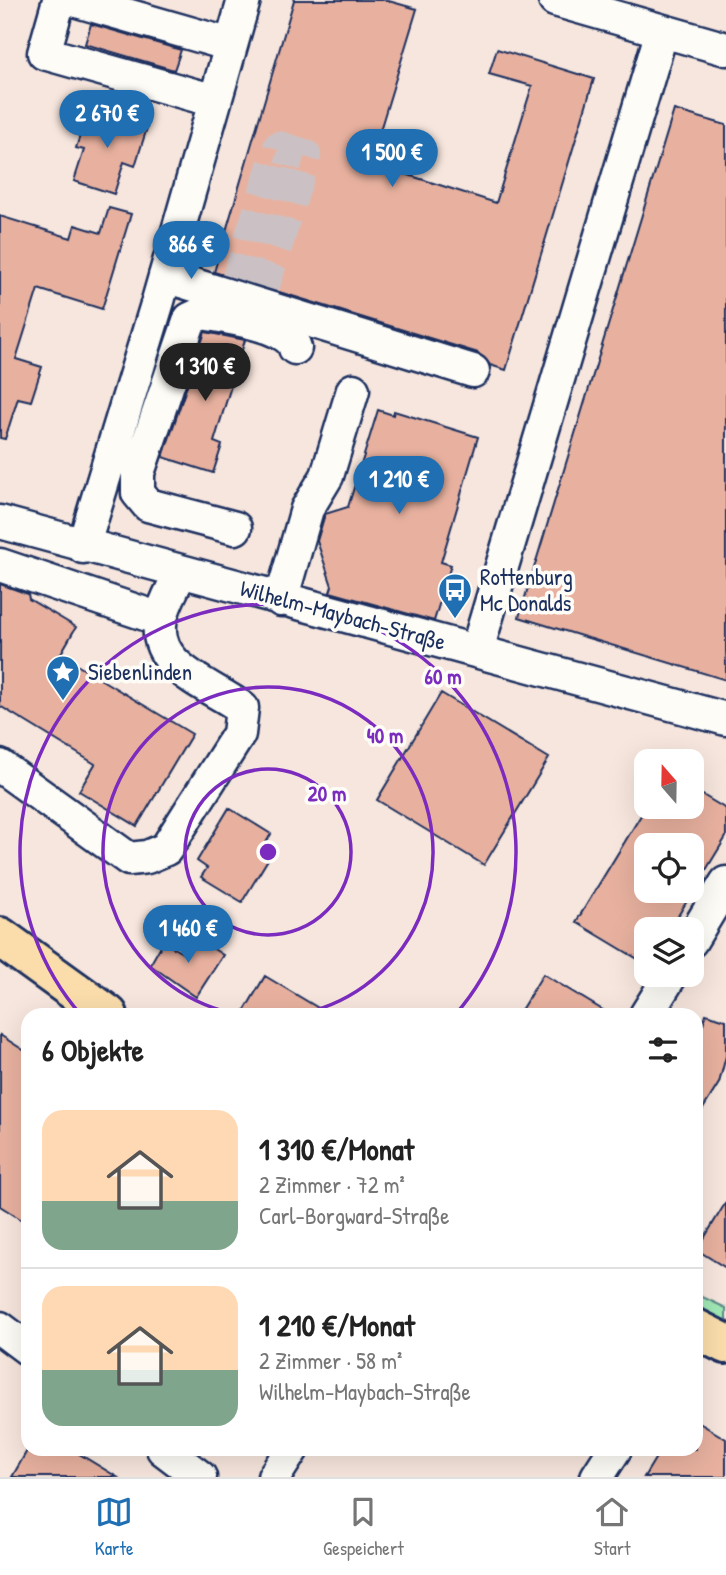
<!DOCTYPE html>
<html lang="de">
<meta charset="utf-8">
<style>
body{margin:0;font-family:"Patrick Hand",sans-serif;background:#f6f6f6;color:#222;height:100vh;display:flex;flex-direction:column;font-size:26px;white-space:nowrap}
*{box-sizing:border-box;margin:0}
p{font-size:23px;color:#767676}
.icon{flex:none;width:38px;height:38px;fill:none;stroke:currentColor;stroke-width:2;stroke-linecap:round;stroke-linejoin:round}
.map{position:relative;flex:1;overflow:hidden}
.side{position:absolute;left:21px;top:1008px;width:682px;height:448px;display:flex;flex-direction:column;background:#fff;border-radius:21px;box-shadow:0 7px 28px #0002}
.side>*{flex:none}
.needle{width:46px;rotate:340deg}
.fabs{position:absolute;left:634px;top:749px;display:grid;gap:14px}
.fabs a{display:grid;place-items:center;width:70px;height:70px;border-radius:14px;background:#fff;box-shadow:0 7px 28px #0002;font-size:35px}
.price{position:absolute;translate:-50% -60px;padding:0 16px;border-radius:24px;background:#1f6fb2;color:#fff;font-size:23px;line-height:46px;filter:drop-shadow(0 2px 4px #0008)}
.price::after{content:'';position:absolute;left:50%;top:42px;width:21px;height:16px;margin-left:-10px;background:inherit;clip-path:polygon(0 0,100% 0,50% 100%)}
.price.on{background:#222;color:#fff}
ul{padding:0;list-style:none}
li{display:flex;align-items:center;gap:21px;height:175px;padding:0 21px}
li+li{border-top:2px solid #e0e0e0}
li span{display:grid;place-items:center;flex:none;width:196px;height:140px;border-radius:21px;color:#555}
li>.icon{margin-inline-start:auto}
span .icon{width:84px;height:84px;fill:#fffc;stroke-width:1}
li b{font-size:30px}
h2{display:flex;justify-content:space-between;align-items:center;height:84px;padding:0 21px;font-size:30px}
.menu{display:flex;justify-content:space-around;align-items:center;height:98px;border-top:2px solid #e0e0e0;background:#fff;font-size:19px;color:#767676}
.menu a{display:grid;justify-items:center;gap:4px}
.menu .on{color:#1f6fb2}
.map>svg:first-child{display:block}
</style>
<div class="map">
<svg width="726" height="1477" viewBox="0 0 726 1477">
<rect width="100%" height="100%" fill="#f7e6dd"/>
<filter id="ink" filterUnits="userSpaceOnUse"><feTurbulence type="fractalNoise" baseFrequency=".0143" numOctaves="2"/><feDisplacementMap in="SourceGraphic" scale="14" xChannelSelector="R" yChannelSelector="G"/><feConvolveMatrix kernelMatrix="1 2 1 2 8 2 1 2 1" color-interpolation-filters="sRGB"/></filter>
<g filter="url(#ink)">
<path fill="#a1e8b5" stroke="#5e8c8a" stroke-width="2" d="M696 1294 726 1308V1333L697 1318Z"/>
<path fill="#e8b19f" stroke="#1b2f5e" stroke-width="2" fill-rule="evenodd" d="M294 0H385L417 9 371 160 378 162 377 165 496 203 532 86 489 74 497 49 594 79 506 370 490 365 478 353 214 272Z
M91 24 181 50 174 70 85 44Z
M88 110 147 128 135 166 124 162 114 194 74 181 84 150 76 148Z
M674 110 726 125V680L519 617Z
M109 208 131 214 102 309 38 289 16 359 42 367 31 401 18 398 5 439 0 438V216L71 238 75 225 101 233Z
M205 332 245 340 214 442 222 445 213 473 163 457Z
M378 410 393 415 394 411 478 437 441 562 451 565 434 621 330 592 332 586 317 541 325 514 348 507Z
M0 584 28 594 29 599 76 627 60 655 192 734 137 826 79 791 95 764 0 706Z
M441 693 549 758 484 865 377 800Z
M691 788 726 809V837L670 929H646V964L576 922 646 807H691ZM646 845H691V891H646Z
M229 808 271 834 261 851 270 856 242 902 201 877 207 868 197 861Z
M195 937 223 955 196 997 150 965 163 942 184 954Z
M543 974 611 1015H518Z
M265 976 330 1015H242Z
M706 1014 726 1020V1056L719 1083 696 1120V1048Z
M0 1035 28 1053V1224L0 1206Z
M726 1202V1268L697 1250Z
M696 1421 726 1439V1477H644L661 1449H696Z
M28 1449H71L117 1477H12Z"/>
<g fill="none" stroke-linecap="round" stroke-linejoin="round">
<path stroke="#cbc1c4" stroke-width="32" stroke-dasharray="32 16" stroke-linecap="butt" d="M235 287 279 147 305 155 261 295"/>
<g stroke="#1b2f5e" stroke-width="37">
<path id="minor" d="M59 0 44 53 215 101
M74 0 231 45
M555 0 726 49
M165 276 473 371
M0 522 726 719
M235 528 148 505 138 493V473L190 319 203 313C224 317 290 325 295 348
M83 547 158 301 244 0
M0 565 160 619
M281 600 307 509 327 476 353 390
M477 650 662 31
M0 766 129 859 147 857 166 849 239 734 242 708C211 685 150 667 161 618 164 603 174 587 180 573
M691 941 726 883
M646 1015 671 975
M0 1328 28 1349
M163 1449 200 1477
M274 1477 292 1449
M597 1477 615 1449"/>
</g>
<g stroke="#1b2f5e" stroke-width="44">
<path id="major" d="M0 937 108 1015
M696 1329 726 1344"/>
</g>
<use href="#minor" stroke="#fdfcf7" stroke-width="32"/>
<use href="#major" stroke="#faddab" stroke-width="38"/>
</g>
</g>
<g fill="none" stroke="#7b2cbf" stroke-width="3.5">
<circle cx="268" cy="852" r="83"/>
<path d="M242 1015A165 165 0 1 1 294 1015"/>
<path d="M81 1015A248 248 0 1 1 455 1015"/>
</g>
<defs>
<g id="bus-pin" transform="scale(1.75)"><path d="M0 17L-7.5 6A9.5 9.5 0 1 1 7.5 6Z" fill="#1f6fb2" stroke="#fdfcf7"/><path d="M-5-6H5V4H4V6H2V4H-2V6H-4V4H-5ZM-3.5-4V0h7V-4ZM-3.5 1.2v1.5H-2V1.2ZM2 1.2v1.5H3.5V1.2Z" fill="#fff"/></g>
<g id="sight-pin" transform="scale(1.75)"><path d="M0 17L-7.5 6A9.5 9.5 0 1 1 7.5 6Z" fill="#1f6fb2" stroke="#fdfcf7"/><path d="M0-6L1.8-2.2L6-1.7L2.9 1.2L3.7 5.4L0 3.3L-3.7 5.4L-2.9 1.2L-6-1.7L-1.8-2.2Z" fill="#fff"/></g>
</defs>
<g fill-rule="evenodd">
<use href="#bus-pin" x="455" y="590"/>
<use href="#sight-pin" x="63" y="672"/>
</g>
<g text-anchor="middle" stroke-width="7" stroke-linejoin="round" paint-order="stroke">
<g font-size="23" fill="#1b2f5e" stroke="#fdfcf7" text-anchor="start">
<text x="480" y="585">Rottenburg<tspan x="480" dy="26">Mc Donalds</tspan></text>
<text x="88" y="680">Siebenlinden</text>
</g>
<g font-size="23" fill="#1b2f5e" stroke="#fdfcf7">
<text transform="translate(343 615) rotate(15)" y="8">Wilhelm-Maybach-Straße</text>
</g>
</g>
<circle cx="268" cy="852" r="10" fill="#7b2cbf" stroke="#fdfcf7" stroke-width="3.5"/>
<g font-size="21" text-anchor="middle" font-weight="bold" fill="#7b2cbf" stroke="#fdfcf7" stroke-width="7" stroke-linejoin="round" paint-order="stroke">
<text x="443" y="684">60 m</text>
<text x="385" y="743">40 m</text>
<text x="327" y="801">20 m</text>
</g>
</svg>
<div class="fabs">
<a><svg class="needle" viewBox="-14 -14 28 28"><path d="M0-13l5 13h-10z" fill="#e53935"/><path d="M0 13l5-13h-10z" fill="#767676"/></svg></a>
<a><svg class="icon" aria-label="locate" viewBox="0 0 24 24"><circle cx="12" cy="12" r="6"/><path d="M12 2v4M12 18v4M2 12h4M18 12h4"/></svg></a>
<a><svg class="icon" aria-label="layers" viewBox="0 0 24 24"><path d="M12 4l9 5-9 5-9-5zM3 14l9 5 9-5"/></svg></a>
</div>
<b class="price" style="left:107px;top:150px">2 670 €</b>
<b class="price" style="left:392px;top:189px">1 500 €</b>
<b class="price" style="left:191px;top:281px">866 €</b>
<b class="price on" style="left:205px;top:403px">1 310 €</b>
<b class="price" style="left:399px;top:516px">1 210 €</b>
<b class="price" style="left:188px;top:965px">1 460 €</b>
<section class="side">
<h2>6 Objekte<svg class="icon" aria-label="filters" viewBox="0 0 24 24"><path d="M4 7h16M4 17h16"/><circle cx="9" cy="7" r="2"/><circle cx="15" cy="17" r="2"/></svg></h2>
<ul>
<li><span style="background:linear-gradient(#ffd9b3 65%,#7fa58c 0)"><svg class="icon" aria-label="home" viewBox="0 0 24 24"><path d="M3 11l9-7 9 7M6 9v11h12V9"/></svg></span><div><b>1 310 €/Monat</b><p>2 Zimmer · 72 m²</p><p>Carl-Borgward-Straße</p></div></li>
<li><span style="background:linear-gradient(#ffd9b3 60%,#7fa58c 0)"><svg class="icon" aria-label="home" viewBox="0 0 24 24"><path d="M3 11l9-7 9 7M6 9v11h12V9"/></svg></span><div><b>1 210 €/Monat</b><p>2 Zimmer · 58 m²</p><p>Wilhelm-Maybach-Straße</p></div></li>
</ul>
</section>
</div>
<nav class="menu">
<a class="on"><svg class="icon" aria-label="map" viewBox="0 0 24 24"><path d="M3 6l6-2 6 2 6-2v14l-6 2-6-2-6 2zM9 4v14M15 6v14"/></svg>Karte</a>
<a><svg class="icon" aria-label="saved" viewBox="0 0 24 24"><path d="M7 4h10v16l-5-4-5 4z"/></svg>Gespeichert</a>
<a><svg class="icon" aria-label="home" viewBox="0 0 24 24"><path d="M3 11l9-7 9 7M6 9v11h12V9"/></svg>Start</a>
</nav>
